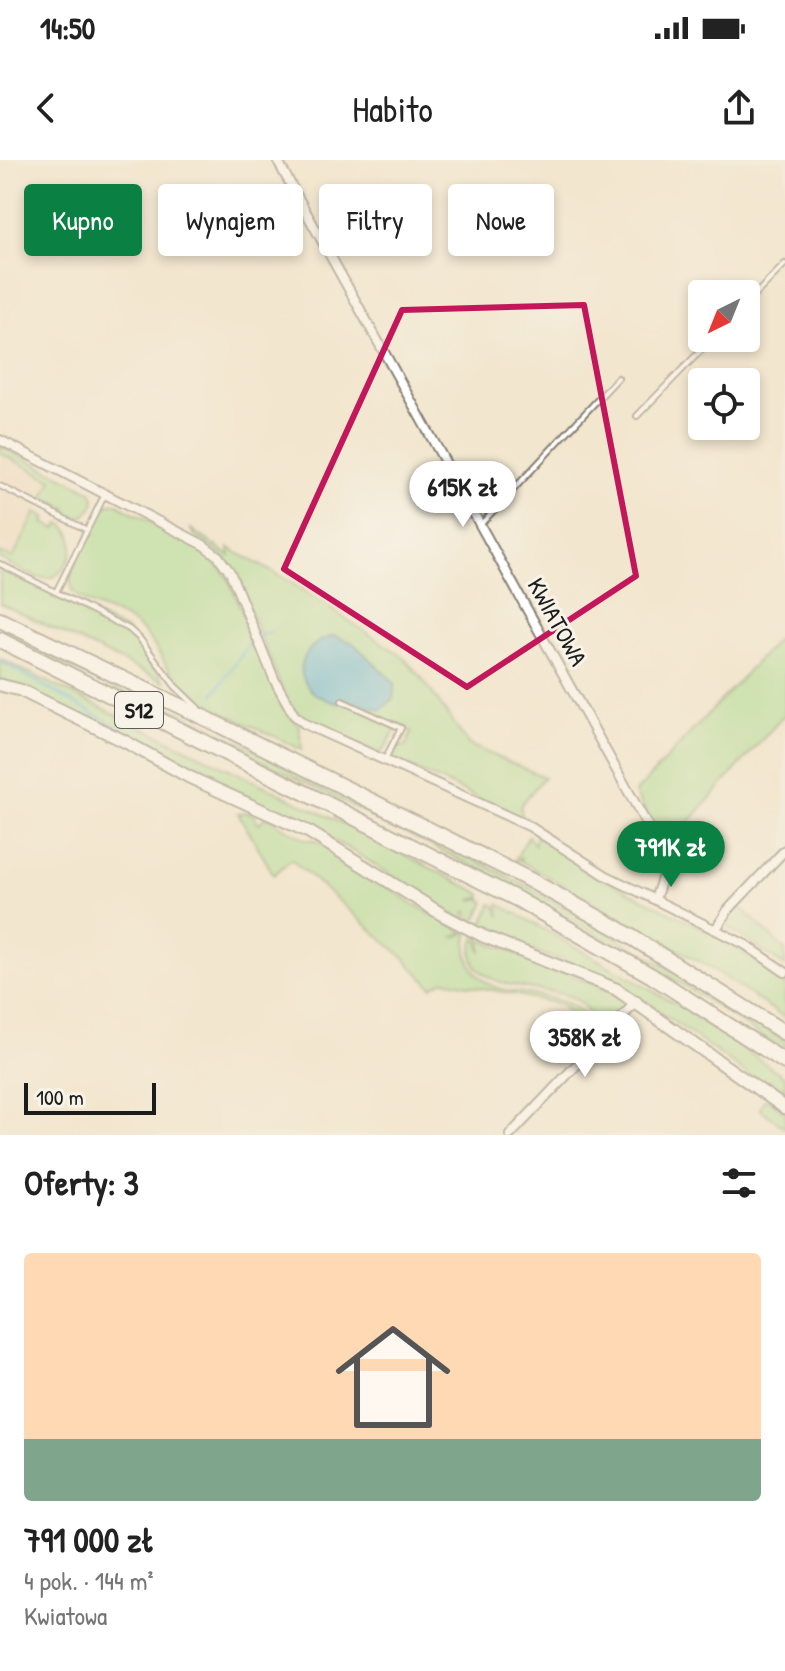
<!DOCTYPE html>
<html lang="pl">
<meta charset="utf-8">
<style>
body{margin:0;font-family:"Patrick Hand",sans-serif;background:#f6f6f6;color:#222;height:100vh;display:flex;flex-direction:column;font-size:30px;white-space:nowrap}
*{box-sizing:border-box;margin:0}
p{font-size:26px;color:#767676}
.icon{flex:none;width:44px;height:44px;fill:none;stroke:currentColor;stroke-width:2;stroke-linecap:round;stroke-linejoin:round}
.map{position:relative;height:975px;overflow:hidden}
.details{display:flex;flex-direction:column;background:#fff;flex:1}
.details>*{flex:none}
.top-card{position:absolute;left:24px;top:24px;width:738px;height:72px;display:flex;gap:16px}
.needle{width:52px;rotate:223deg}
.buttons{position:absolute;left:688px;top:120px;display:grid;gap:16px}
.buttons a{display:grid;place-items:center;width:72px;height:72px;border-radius:8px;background:#fff;box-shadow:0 4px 12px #0003;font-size:40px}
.scale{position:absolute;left:24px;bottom:20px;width:132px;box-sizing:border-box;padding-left:8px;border:4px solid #1c1c1c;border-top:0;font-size:22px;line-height:28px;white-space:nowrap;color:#1c1c1c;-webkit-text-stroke:6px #f7f3e8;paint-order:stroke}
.price{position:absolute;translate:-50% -68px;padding:0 18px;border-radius:28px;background:#fff;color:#222;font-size:26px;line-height:52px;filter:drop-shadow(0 2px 4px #0008)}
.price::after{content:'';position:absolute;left:50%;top:48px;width:24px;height:18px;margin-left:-12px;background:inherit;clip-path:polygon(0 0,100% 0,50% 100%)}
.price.active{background:#0b8043;color:#fff}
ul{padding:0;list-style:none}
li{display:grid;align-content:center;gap:16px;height:424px;padding:0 24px}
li+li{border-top:2px solid #e0e0e0}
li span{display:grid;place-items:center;height:248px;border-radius:8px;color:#555}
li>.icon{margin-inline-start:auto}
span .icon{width:144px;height:144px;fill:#fffc;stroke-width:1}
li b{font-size:34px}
h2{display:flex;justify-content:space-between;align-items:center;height:96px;padding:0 24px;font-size:34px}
.chip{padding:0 28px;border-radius:8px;background:#fff;box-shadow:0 4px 12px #0003;font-size:28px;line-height:72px}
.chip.active{background:#0b8043;color:#fff}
.status{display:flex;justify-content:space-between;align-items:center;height:56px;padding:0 40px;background:#fff;direction:ltr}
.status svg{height:22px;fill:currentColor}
header{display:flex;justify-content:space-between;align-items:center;height:104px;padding:0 24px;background:#fff;font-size:36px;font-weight:600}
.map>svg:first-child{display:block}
</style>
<div class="status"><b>14:50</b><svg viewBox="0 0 49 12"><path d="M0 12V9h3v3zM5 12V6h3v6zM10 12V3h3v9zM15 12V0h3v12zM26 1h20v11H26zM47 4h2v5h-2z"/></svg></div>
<header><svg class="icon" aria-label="back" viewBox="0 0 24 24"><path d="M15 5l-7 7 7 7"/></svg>Habito<svg class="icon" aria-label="share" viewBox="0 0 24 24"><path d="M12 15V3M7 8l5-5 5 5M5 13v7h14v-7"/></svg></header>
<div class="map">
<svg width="785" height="975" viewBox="0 0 785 975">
<rect width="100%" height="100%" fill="#f7f3e8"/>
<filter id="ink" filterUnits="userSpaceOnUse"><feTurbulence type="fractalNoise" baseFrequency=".0125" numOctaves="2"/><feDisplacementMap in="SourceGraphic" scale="16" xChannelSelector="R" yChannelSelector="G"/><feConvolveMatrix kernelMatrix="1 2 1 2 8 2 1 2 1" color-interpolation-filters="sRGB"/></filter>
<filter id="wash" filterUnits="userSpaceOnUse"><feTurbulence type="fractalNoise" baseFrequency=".006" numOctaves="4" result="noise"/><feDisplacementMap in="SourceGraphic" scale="32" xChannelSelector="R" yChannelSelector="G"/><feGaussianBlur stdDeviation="1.8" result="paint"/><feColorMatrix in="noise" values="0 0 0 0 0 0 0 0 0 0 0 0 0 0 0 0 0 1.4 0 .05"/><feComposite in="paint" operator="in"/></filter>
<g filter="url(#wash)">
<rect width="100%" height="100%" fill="#f2e6ce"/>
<path fill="#efd6bb" d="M0 294 52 320 13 399 0 393Z"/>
<path fill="#a5dd8e" stroke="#607c55" stroke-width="2" d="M0 286 91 331C98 342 93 349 84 356L75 358 64 355 67 348 49 340 47 343 42 341 52 320 0 293Z
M115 343 208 392 228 418 282 546 299 565 302 590C265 570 212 552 182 525 164 508 156 481 137 466 118 451 88 449 72 431L70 416 101 351 107 345Z
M36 352 46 357 44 363 56 369 60 363C84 374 69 416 48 418 34 420 13 405 0 399V393L13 398Z
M190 368 230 396 229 388 287 420 402 496 421 517 469 585 544 617 520 646 523 660 444 622 394 602C391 595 392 589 400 585L405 587 412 572 399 564 384 590 378 594C343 579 311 571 287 540L234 413 225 398 195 375Z
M0 409 127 471 165 522 0 443Z
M0 467 208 566 525 725 684 817 785 882V891L680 823 522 731 206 573 0 474Z
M785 471V554L666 688 635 633Z
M0 499 356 670 482 734V737L471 740 482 739 485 742C481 754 472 764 468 776 463 797 474 819 495 827 525 838 583 830 592 873L559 844 444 820 432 827 404 798 291 699 274 715 238 653 247 652 256 656 255 661 259 663 266 657 305 679 316 680 357 704 413 744 464 772 453 777 464 774 471 761 468 751 465 752 468 764 353 691 297 661 0 522Z
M535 675 594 714 716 775 785 819V858L707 806 520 701 521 698 513 704 528 676 535 685Z
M491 744 496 746 500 757 499 744 678 845 785 917V941L646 842 609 820 571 803 522 788 485 771 495 766 484 769 478 781 481 792V780L560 810 622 838 626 849 604 871H601C592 859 588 846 573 838 546 825 471 833 472 790 473 774 488 760 491 744Z
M739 746 785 790V806L727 766 728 758Z
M768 939 785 952V968L760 949 763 941Z"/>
<path fill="#54b4d2" stroke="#386877" stroke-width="2" d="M335 476 352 482 395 523 393 539 381 550 343 540 340 544C328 541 313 536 306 524 292 502 313 479 335 476Z"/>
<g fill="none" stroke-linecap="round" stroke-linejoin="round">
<path stroke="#54b4d2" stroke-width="3" d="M0 501 180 603
M214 534 252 480 270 472"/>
</g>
</g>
<g filter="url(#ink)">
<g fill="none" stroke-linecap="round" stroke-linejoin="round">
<g stroke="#878175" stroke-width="8">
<path id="lane" d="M746 144 785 104
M637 256 713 178
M0 326 87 370
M481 364 618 218
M0 404 129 469 140 479 175 526 198 548
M56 432 105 334
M342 541 401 568 385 599"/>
</g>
<g stroke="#878175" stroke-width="12">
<path id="street" d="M277 0 661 690 665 710 655 739
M0 280 202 384 218 396 230 412 275 521 294 555 305 564 529 666 605 715 746 785 785 812
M716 769 728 750 785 690
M510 975 637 841"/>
</g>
<g stroke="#878175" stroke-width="15">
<path id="secondary" d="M0 525 20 530 126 582 189 617 309 672 443 755 483 776 616 829 785 948"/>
</g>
<g stroke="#878175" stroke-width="18">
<path id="highway" d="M0 460 211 561 526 718 617 768 785 873
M0 480 517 739 652 816 785 902"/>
</g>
<use href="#lane" stroke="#fff" stroke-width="4"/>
<use href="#street" stroke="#fff" stroke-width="8"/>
<use href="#secondary" stroke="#fff" stroke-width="11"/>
<use href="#highway" stroke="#fff" stroke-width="14"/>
</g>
</g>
<path d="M0 0H785V975H0ZM584 145 636 416 467 527 284 409 402 150Z" fill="#f2e6ce" fill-opacity=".55" fill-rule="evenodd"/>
<path fill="none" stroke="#c2185b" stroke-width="6" stroke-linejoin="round" d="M584 145 636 416 467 527 284 409 402 150Z"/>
<g text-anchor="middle" stroke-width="6" stroke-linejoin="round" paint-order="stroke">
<rect fill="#f7f3e8" stroke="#5e5c59" stroke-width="2" x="115" y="532" width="48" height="36" rx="6"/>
<g font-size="22" font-weight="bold" fill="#1c1c1c">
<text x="139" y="558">S12</text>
</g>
<g font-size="24" fill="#1c1c1c" stroke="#f7f3e8">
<text transform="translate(557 462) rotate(61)" y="8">KWIATOWA</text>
</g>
</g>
</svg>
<div class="buttons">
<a><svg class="needle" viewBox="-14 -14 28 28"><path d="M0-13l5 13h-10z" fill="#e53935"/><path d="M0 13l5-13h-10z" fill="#767676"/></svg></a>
<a><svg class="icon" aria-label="locate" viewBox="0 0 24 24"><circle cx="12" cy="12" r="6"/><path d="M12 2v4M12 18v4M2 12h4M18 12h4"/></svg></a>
</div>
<div class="scale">100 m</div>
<b class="price" style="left:463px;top:369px">615K zł</b>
<b class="price active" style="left:671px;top:729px">791K zł</b>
<b class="price" style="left:585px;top:919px">358K zł</b>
<div class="top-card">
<a class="chip active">Kupno</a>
<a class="chip">Wynajem</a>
<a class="chip">Filtry</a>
<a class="chip">Nowe</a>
</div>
</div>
<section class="details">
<h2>Oferty: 3<svg class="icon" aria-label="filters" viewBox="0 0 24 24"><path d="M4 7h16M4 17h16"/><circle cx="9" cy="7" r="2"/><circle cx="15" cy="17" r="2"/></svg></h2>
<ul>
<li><span style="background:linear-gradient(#ffd9b3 75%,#7fa58c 0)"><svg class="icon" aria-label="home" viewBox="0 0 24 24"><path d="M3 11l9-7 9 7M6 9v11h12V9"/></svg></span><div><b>791 000 zł</b><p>4 pok. · 144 m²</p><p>Kwiatowa</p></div></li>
</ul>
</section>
